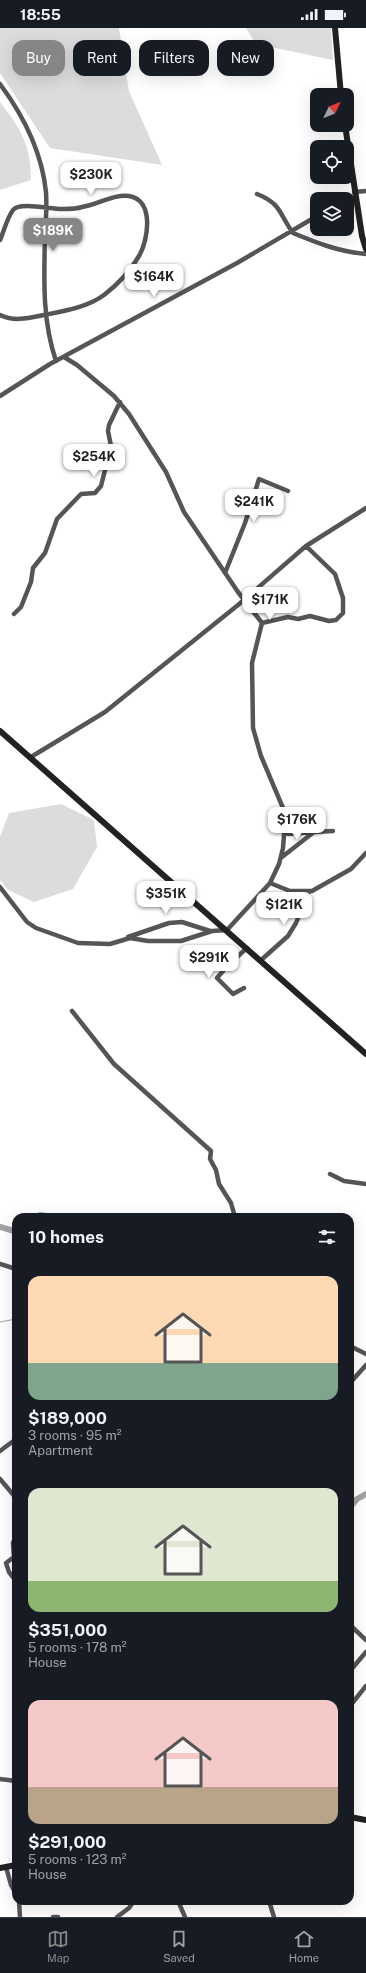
<!DOCTYPE html>
<meta charset="utf-8">
<style>
body{margin:0;font-family:"Public Sans",sans-serif;background:#20242c;color:#f1f3f6;height:100vh;display:flex;flex-direction:column;font-size:15px;white-space:nowrap}
*{box-sizing:border-box;margin:0}
p{font-size:13px;color:#9ea1a6}
.icon{flex:none;width:22px;height:22px;fill:none;stroke:currentColor;stroke-width:2;stroke-linecap:round;stroke-linejoin:round}
.map{position:relative;flex:1;overflow:hidden}
.drawer{position:absolute;left:12px;top:1185px;width:342px;height:692px;display:flex;flex-direction:column;background:#171b24;border-radius:12px;box-shadow:0 4px 16px #0002}
.drawer>*{flex:none}
.top-card{position:absolute;left:12px;top:12px;width:342px;height:36px;display:flex;gap:8px}
.needle{width:26px;rotate:47deg}
.controls{position:absolute;left:310px;top:60px;display:grid;gap:8px}
.controls a{display:grid;place-items:center;width:44px;height:44px;border-radius:8px;background:#171b24;box-shadow:0 4px 16px #0002;font-size:20px}
.price{position:absolute;translate:-50% -34px;padding:0 9px;border-radius:8px;background:#fff;color:#222;font-size:13px;line-height:26px;filter:drop-shadow(0 1px 2px #0008)}
.price::after{content:'';position:absolute;left:50%;top:24px;width:12px;height:9px;margin-left:-6px;background:inherit;clip-path:polygon(0 0,100% 0,50% 100%)}
.price.on{background:#858687;color:#fff}
ul{padding:0;list-style:none}
li{display:grid;align-content:center;gap:8px;height:212px;padding:0 16px}
li span{display:grid;place-items:center;height:124px;border-radius:12px;color:#555}
li>.icon{margin-inline-start:auto}
span .icon{width:72px;height:72px;fill:#fffc;stroke-width:1}
li b{font-size:17px}
h2{display:flex;justify-content:space-between;align-items:center;height:48px;padding:0 16px;font-size:17px}
.tag{padding:0 14px;border-radius:12px;background:#171b24;box-shadow:0 4px 16px #0002;font-size:14px;line-height:36px}
.tag.on{background:#858687;color:#fff}
.status{display:flex;justify-content:space-between;align-items:center;height:28px;padding:0 20px;background:#171b24;direction:ltr}
.status svg{height:11px;fill:currentColor}
.tabs{display:flex;justify-content:space-around;align-items:center;height:56px;border-top:1px solid #363941;background:#171b24;font-size:11px;color:#9ea1a6}
.tabs a{display:grid;justify-items:center;gap:2px}
.tabs .on{color:#858687}
.map>svg:first-child{display:block}
</style>
<div class="status"><b>18:55</b><svg viewBox="0 0 49 12"><path d="M0 12V9h3v3zM5 12V6h3v6zM10 12V3h3v9zM15 12V0h3v12zM26 1h20v11H26zM47 4h2v5h-2z"/></svg></div>
<div class="map">
<svg width="366" height="1889" viewBox="0 0 366 1889">
<rect width="100%" height="100%" fill="#fff"/>
<path fill="#dcdcdc" d="M0 0H119L129 63 162 137 50 120 0 45Z
M246 0H331L333 32 256 16Z
M0 74C21 101 31 117 31 152L0 162Z
M61 776 94 792 97 819 73 861 34 874 8 862 0 852V809L9 785Z"/>
<g fill="none" stroke-linecap="round" stroke-linejoin="round">
<path stroke="#a3a3a3" stroke-width="1" d="M0 1294 16 1291"/>
<path stroke="#a3a3a3" stroke-width="6" d="M37 1189 40 1187 53 1189
M0 1199 14 1203 16 1201
M350 1479 357 1471 366 1466"/>
<path stroke="#555" stroke-width="4.5" d="M0 56C23 87 42 125 46 164 47 178 46 192 45 207 44 250 42 292 56 333
M354 164 366 163
M257 166C282 176 279 186 293 205 317 215 340 224 366 226
M347 172 355 169
M0 212C4 203 7 190 13 182 20 173 53 182 64 181 70 181 76 181 82 179 97 177 113 166 129 168 155 172 148 213 139 228 131 242 117 257 104 267 88 279 64 283 44 287 29 290 14 294 0 287
M0 368 50 336 237 235 317 188
M225 545 245 495 259 451 288 463
M14 586 21 579 31 554 33 540 45 525 57 491 81 466 95 465 101 458 111 418 108 403 109 397 120 374
M262 595 288 589 298 591 310 588 329 593 336 592 343 585V570L335 546 306 518
M31 729 105 684 238 577 306 518 366 480
M285 804 288 806 314 804
M282 829 314 804 333 803
M270 855 290 863H312L351 841 366 825
M0 859 27 894 36 900 78 915 110 916 130 910 148 913H181L212 903 227 902 270 855 279 836 283 820 285 794 283 780 261 728 253 700 252 635 262 595 238 564 184 484 166 444 129 386 114 368 77 337 64 329
M128 909 169 895 182 894 210 903
M260 933 288 908 296 895 309 864
M244 960 233 966 217 950 228 937 247 920
M72 983 114 1036 211 1123 210 1131 216 1142 219 1156 231 1175 235 1189
M330 1146 344 1153 366 1156
M0 1236 16 1241
M350 1318 366 1326
M350 1355 366 1337
M0 1423 12 1414
M0 1451 16 1470
M16 1508 13 1515 14 1529 6 1535 9 1544 16 1553
M350 1597 366 1612
M350 1643 366 1624
M350 1678 366 1658
M0 1751 16 1753
M6 1839 11 1857 16 1866
M19 1873 20 1889
M178 1873 185 1889
M269 1873 274 1889
M53 1889H58
M117 1889 129 1880 134 1873"/>
<path stroke="#222" stroke-width="6" d="M335 0 341 67
M345 97 362 208 366 221
M0 703 366 1026
M350 1789 366 1792
M0 1840 16 1837"/>
</g>
</svg>
<div class="controls">
<a><svg class="needle" viewBox="-14 -14 28 28"><path d="M0-13l5 13h-10z" fill="#e53935"/><path d="M0 13l5-13h-10z" fill="#9ea1a6"/></svg></a>
<a><svg class="icon" aria-label="locate" viewBox="0 0 24 24"><circle cx="12" cy="12" r="6"/><path d="M12 2v4M12 18v4M2 12h4M18 12h4"/></svg></a>
<a><svg class="icon" aria-label="layers" viewBox="0 0 24 24"><path d="M12 4l9 5-9 5-9-5zM3 14l9 5 9-5"/></svg></a>
</div>
<b class="price" style="left:91px;top:168px">$230K</b>
<b class="price on" style="left:53px;top:224px">$189K</b>
<b class="price" style="left:154px;top:270px">$164K</b>
<b class="price" style="left:94px;top:450px">$254K</b>
<b class="price" style="left:254px;top:495px">$241K</b>
<b class="price" style="left:270px;top:593px">$171K</b>
<b class="price" style="left:297px;top:813px">$176K</b>
<b class="price" style="left:166px;top:887px">$351K</b>
<b class="price" style="left:284px;top:898px">$121K</b>
<b class="price" style="left:209px;top:951px">$291K</b>
<div class="top-card">
<a class="tag on">Buy</a>
<a class="tag">Rent</a>
<a class="tag">Filters</a>
<a class="tag">New</a>
</div>
<section class="drawer">
<h2>10 homes<svg class="icon" aria-label="filters" viewBox="0 0 24 24"><path d="M4 7h16M4 17h16"/><circle cx="9" cy="7" r="2"/><circle cx="15" cy="17" r="2"/></svg></h2>
<ul>
<li><span style="background:linear-gradient(#ffd9b3 70%,#7fa58c 0)"><svg class="icon" aria-label="home" viewBox="0 0 24 24"><path d="M3 11l9-7 9 7M6 9v11h12V9"/></svg></span><div><b>$189,000</b><p>3 rooms · 95 m²</p><p>Apartment</p></div></li>
<li><span style="background:linear-gradient(#dfe7d0 75%,#8fb573 0)"><svg class="icon" aria-label="home" viewBox="0 0 24 24"><path d="M3 11l9-7 9 7M6 9v11h12V9"/></svg></span><div><b>$351,000</b><p>5 rooms · 178 m²</p><p>House</p></div></li>
<li><span style="background:linear-gradient(#f6c9c9 70%,#b9a48a 0)"><svg class="icon" aria-label="home" viewBox="0 0 24 24"><path d="M3 11l9-7 9 7M6 9v11h12V9"/></svg></span><div><b>$291,000</b><p>5 rooms · 123 m²</p><p>House</p></div></li>
</ul>
</section>
</div>
<nav class="tabs">
<a class="on"><svg class="icon" aria-label="map" viewBox="0 0 24 24"><path d="M3 6l6-2 6 2 6-2v14l-6 2-6-2-6 2zM9 4v14M15 6v14"/></svg>Map</a>
<a><svg class="icon" aria-label="saved" viewBox="0 0 24 24"><path d="M7 4h10v16l-5-4-5 4z"/></svg>Saved</a>
<a><svg class="icon" aria-label="home" viewBox="0 0 24 24"><path d="M3 11l9-7 9 7M6 9v11h12V9"/></svg>Home</a>
</nav>
